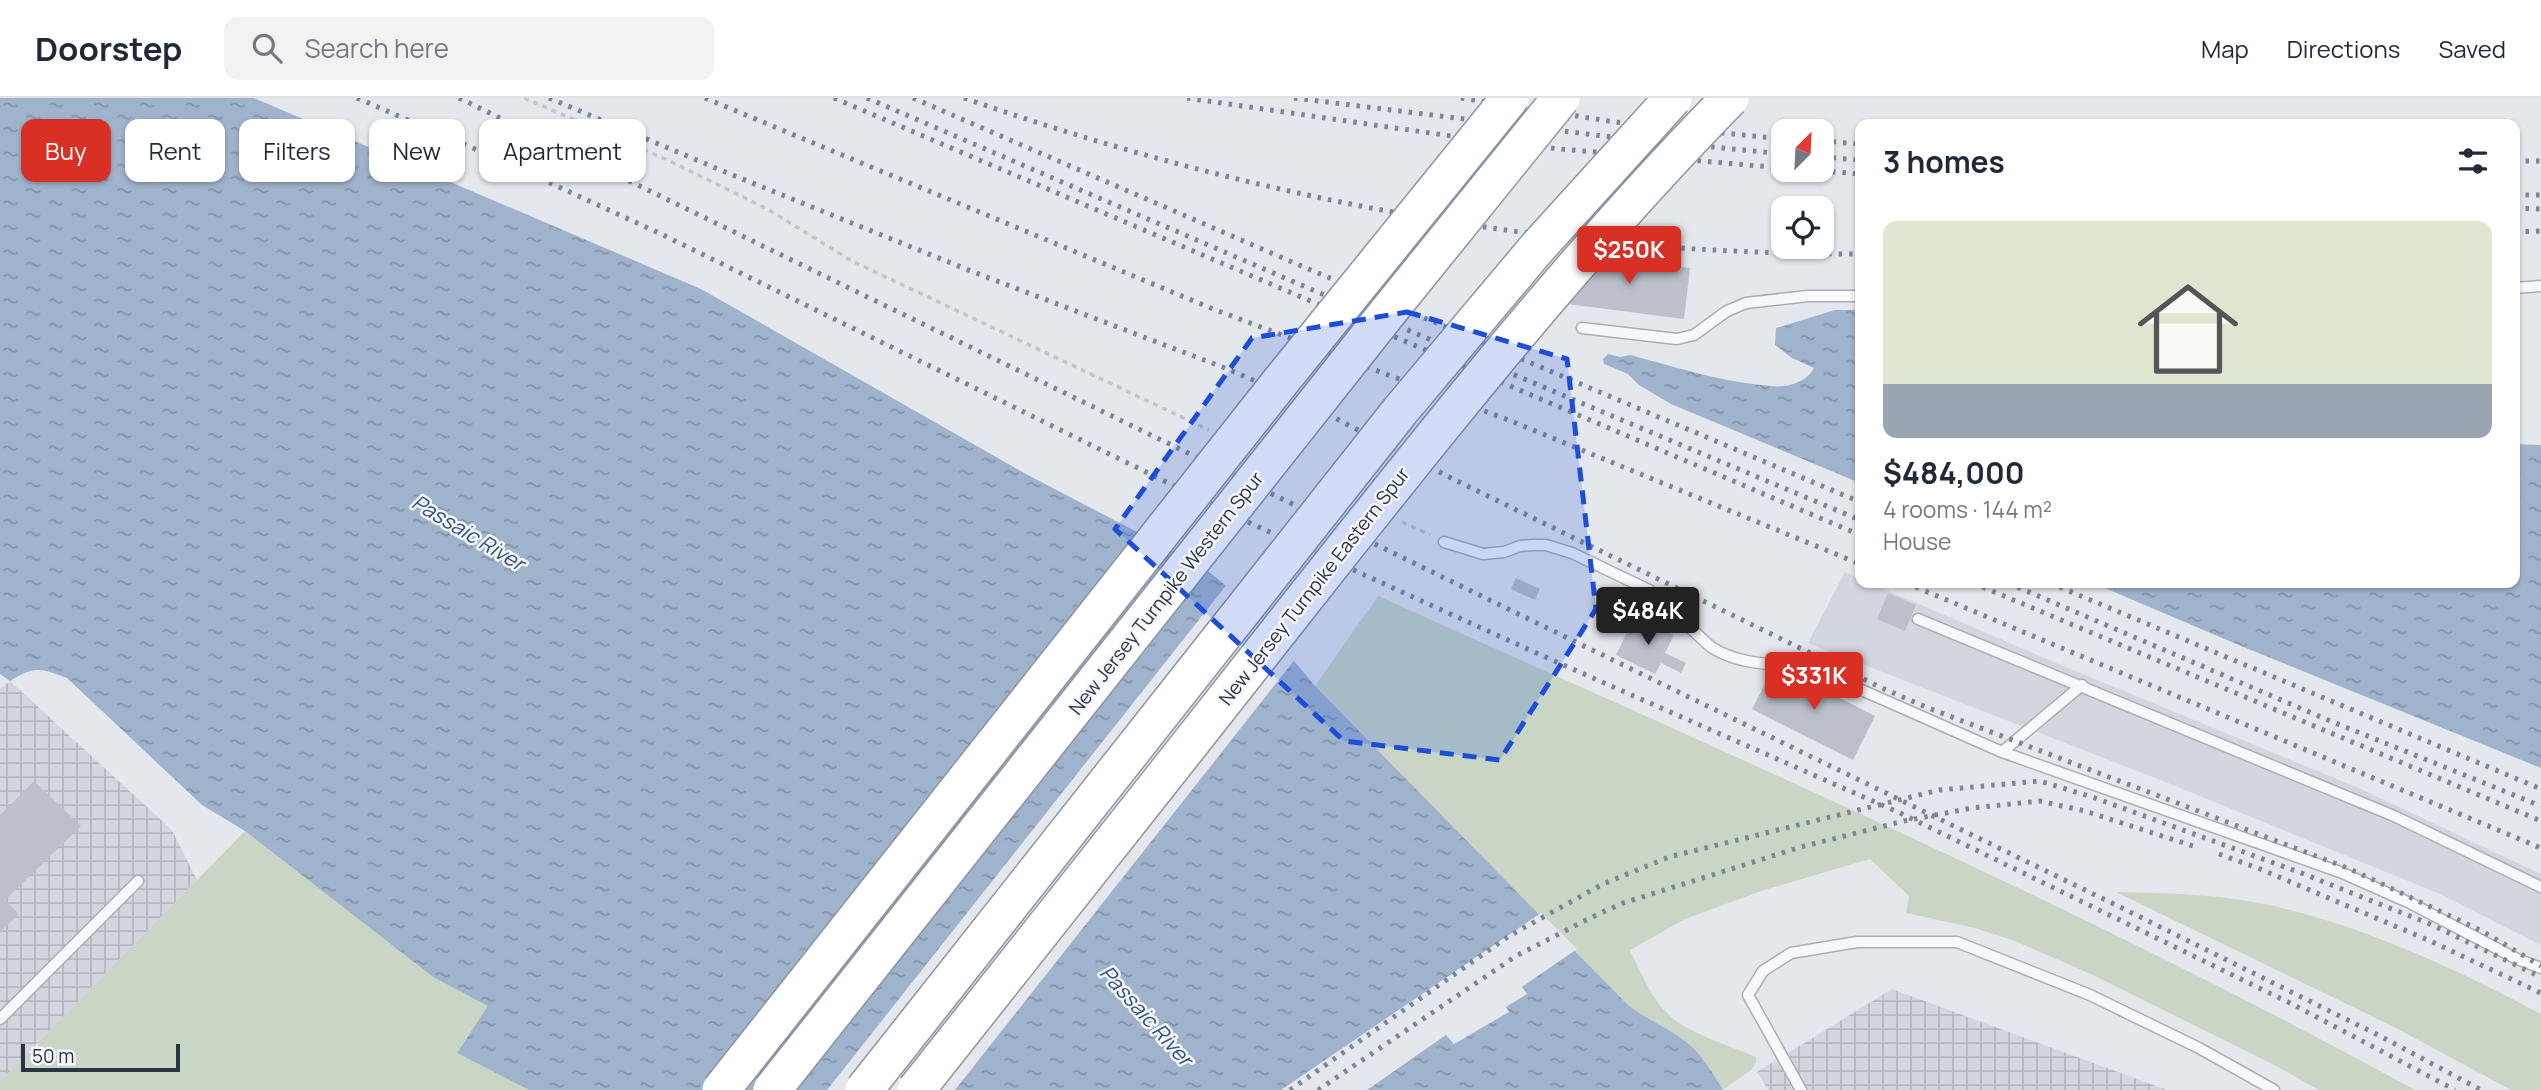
<!DOCTYPE html>
<meta charset="utf-8">
<style>
body{margin:0;font-family:Manrope,sans-serif;background:#f2f2f3;color:#1f2937;height:100vh;display:flex;flex-direction:column;font-size:26px;white-space:nowrap}
*{box-sizing:border-box;margin:0}
p{font-size:23px;color:#747a83}
.icon{flex:none;width:38px;height:38px;fill:none;stroke:currentColor;stroke-width:2;stroke-linecap:round;stroke-linejoin:round}
.map{position:relative;flex:1;overflow:hidden}
.sheet{position:absolute;left:1855px;top:21px;width:665px;height:469px;display:flex;flex-direction:column;background:#fff;border-radius:14px;box-shadow:0 2px 5px #0004}
.sheet>*{flex:none}
.top-card{position:absolute;left:21px;top:21px;width:665px;height:63px;display:flex;gap:14px}
.needle{width:46px;rotate:24deg}
.controls{position:absolute;left:1771px;top:21px;display:grid;gap:14px}
.controls a{display:grid;place-items:center;width:63px;height:63px;border-radius:14px;background:#fff;box-shadow:0 2px 5px #0004;font-size:35px}
.scale{position:absolute;left:21px;bottom:18px;width:159px;box-sizing:border-box;padding-left:7px;border:4px solid #2b3445;border-top:0;font-size:19px;line-height:24px;white-space:nowrap;color:#2b3445;-webkit-text-stroke:5px #f4f6f9;paint-order:stroke}
.price{position:absolute;translate:-50% -60px;padding:0 16px;border-radius:7px;background:#d93025;color:#fff;font-size:23px;line-height:46px;filter:drop-shadow(0 2px 4px #0008)}
.price::after{content:'';position:absolute;left:50%;top:42px;width:21px;height:16px;margin-left:-10px;background:inherit;clip-path:polygon(0 0,100% 0,50% 100%)}
.price.active{background:#222;color:#fff}
ul{padding:0;list-style:none}
li{display:grid;align-content:center;gap:14px;height:371px;padding:0 28px}
li span{display:grid;place-items:center;height:217px;border-radius:14px;color:#555}
li>.icon{margin-inline-start:auto}
span .icon{width:126px;height:126px;fill:#fffc;stroke-width:1}
li b{font-size:30px}
h2{display:flex;justify-content:space-between;align-items:center;height:84px;padding:0 28px;font-size:30px}
.pill{padding:0 24px;border-radius:14px;background:#fff;box-shadow:0 2px 5px #0004;font-size:24px;line-height:63px}
.pill.active{background:#d93025;color:#fff}
header{display:flex;align-items:center;gap:42px;box-sizing:border-box;height:98px;padding:0 35px;background:#fff;border-bottom:2px solid #e0e1e3}
header strong{font-size:33px}
nav{display:flex;gap:38px;margin-inline-start:auto;font-size:24px}
.search{width:490px;height:63px;background:#f2f2f3;display:flex;align-items:center;gap:18px;box-sizing:border-box;padding:0 24px;border-radius:14px;color:#747a83;font-size:26px}
.map>svg:first-child{display:block}
</style>
<header>
<strong>Doorstep</strong>
<div class="search"><svg class="icon" aria-label="search" viewBox="0 0 24 24"><circle cx="10" cy="10" r="6"/><path d="M15 15l6 6"/></svg>Search here</div>
<nav><a>Map</a><a>Directions</a><a>Saved</a></nav>
</header>
<div class="map">
<svg width="2541" height="992" viewBox="0 0 2541 992">
<defs>
<pattern id="industrial-grid" width="8" height="8" patternUnits="userSpaceOnUse" patternTransform="scale(1.75)"><rect width="8" height="8" fill="#d2d6de"/><path d="M0 4h8M4 0v8" fill="none" stroke="#b4b8c0"/></pattern>
<pattern id="water-ripples" width="26" height="14" patternUnits="userSpaceOnUse" patternTransform="scale(1.75)"><rect width="26" height="14" fill="#9fb4cc"/><path d="M2 4q2-2 4 0t4 0M15 11q2-2 4 0t4 0" fill="none" stroke="#8293a7"/></pattern>
</defs>
<rect width="100%" height="100%" fill="#e4e7ec"/>
<path fill="#d2d6de" d="M1845 474 1860 481V485H1870L2056 565 2361 691 2541 776V847L2440 796 2168 685 1808 545Z"/>
<path fill="url(#industrial-grid)" d="M10 583 172 732 197 782 0 983V591Z
M1892 891 2167 992H1768L1757 974Z"/>
<path fill="#c9d6c5" d="M1378 498C1727 655 2079 808 2415 992H2319L2276 968 2093 877 2015 843 1975 830 1906 815 1909 798 1870 761 1764 792 1685 821 1630 852C1641 875 1651 900 1670 918 1690 936 1731 948 1756 959V964L1751 972 1723 992C1712 974 1702 956 1685 943 1667 929 1646 921 1628 907L1315 588Z
M245 733 433 879 489 908 457 955 529 992H0V983Z
M2116 794C2166 795 2216 796 2264 806 2358 825 2457 871 2541 916V992H2511L2394 929Z"/>
<path fill="url(#water-ripples)" d="M0 0H254L701 191 1026 376 1202 468 1242 501 1315 588 1628 907C1646 921 1667 929 1685 943 1702 956 1712 974 1723 992H529L457 955 488 908 433 879 245 733 202 707 67 580C39 570 35 568 10 583L0 576Z
M1835 212H1860V385L1671 306 1639 287 1628 276 1604 266 1603 261 1608 256 1620 259 1630 257C1676 269 1725 285 1772 288 1787 290 1807 284 1814 270L1792 260 1775 247 1776 230Z
M2515 346 2541 347V670L2241 548 2093 485H2515Z"/>
<path fill="#e4e7ec" d="M1228 485 1245 498 1296 560 955 992H827Z
M1541 815 1577 851 1522 889 1527 896 1506 909 1509 914 1454 946 1446 937 1367 992H1281Z"/>
<path fill="#bbc0ca" d="M1576 156 1690 170 1684 221 1567 206Z
M1516 480 1540 491 1535 502 1511 491Z
M1888 495 1916 507 1905 533 1877 521Z
M1635 518 1674 537 1665 555 1686 565 1681 575 1661 565 1655 576 1616 557Z
M1775 567 1875 618 1853 662 1752 611Z
M34 683 81 728 5 802 19 816 0 834V717Z"/>
<g fill="none" stroke-linecap="round" stroke-linejoin="round">
<g stroke="#a9aeb7" stroke-width="13">
<path id="lane" d="M2515 190 2541 188
M1582 230 1677 241 1694 237 1727 213 1746 205 1808 198H1860
M1444 444 1483 456 1504 454 1520 448 1532 447H1546L1572 455 1649 492 1711 549C1742 569 1778 565 1814 571L2002 654 2082 587
M1918 521 2394 718 2541 789
M2002 654 2340 774 2410 805 2517 861 2541 870
M0 921 138 783
M1801 992 1748 897 1763 873 1791 855 1857 844H1957L2090 897 2199 950 2274 992"/>
</g>
<path stroke="#c2c5cb" stroke-width="3.5" stroke-dasharray="5 5" stroke-linecap="butt" d="M524 0 665 61 727 91 769 112 852 163 1209 332
M1402 424 1430 437"/>
<use href="#lane" stroke="#f7f8fa" stroke-width="10"/>
<path stroke="#7d8696" stroke-width="5" stroke-dasharray="3.5 7" stroke-linecap="butt" d="M357 0 498 61 661 136 1252 426 1552 562 1900 715 2292 906 2455 992
M459 0 2120 809 2382 939 2481 992
M549 0 730 76 976 175 1225 270 1304 304 1453 381 1882 590 1926 609 2350 771 2482 833 2541 868
M705 0 1213 211 1511 323 1860 466
M834 0 1860 437
M867 0 1329 199 1860 422
M913 0 1299 167 1860 404
M964 0C1257 102 1549 156 1860 156
M1187 0 1472 41 1560 51 1783 70
M1294 0 1603 38 1783 56
M1461 0 1615 24 1783 41
M1822 43 1860 46
M1822 59 1860 62
M2515 63H2541
M1811 72 1860 76
M2515 97H2541
M2515 110 2541 111
M2515 134 2541 133
M1906 485 2541 750
M1973 485 2541 723
M2008 485 2328 622 2541 708
M2050 485 2541 691
M2219 756 2260 771 2428 842 2541 895
M1290 992 1509 838 1603 786 1669 759 1939 692 2040 683 2095 700 2304 776 2430 826 2541 879
M1318 992 1516 858 1590 820 1623 805 1801 749 1904 723 1972 710 2040 703 2085 713 2193 748"/>
<g stroke="#8b94a3" stroke-width="40" stroke-linecap="butt">
<path id="highway-bridge" d="M721 992 1281 283 1510 0
M772 992 1388 214 1561 0
M864 992 1400 313 1537 150 1673 0
M916 992C1046 828 1175 665 1304 501 1440 329 1576 157 1730 0"/>
</g>
<use href="#highway-bridge" stroke="#fff" stroke-width="37"/>
</g>
<path fill="#1d4ed8" fill-opacity="0.2" stroke="#1d4ed8" stroke-width="5" stroke-dasharray="14 9" stroke-linejoin="round" d="M1407 214 1567 261 1596 511 1500 662 1344 643 1115 431 1252 240Z"/>
<g text-anchor="middle" stroke-width="5" stroke-linejoin="round" paint-order="stroke">
<g font-size="19" fill="#2b3445" stroke="#f4f6f9">
<text transform="translate(1314 488) rotate(-52)" y="7">New Jersey Turnpike Eastern Spur</text>
<text transform="translate(1166 495) rotate(-52)" y="7">New Jersey Turnpike Western Spur</text>
</g>
<g font-size="21" font-style="italic" fill="#34527a" stroke="#f4f6f9">
<text transform="translate(468 435) rotate(31)" y="7">Passaic River</text>
<text transform="translate(1146 918) rotate(48)" y="7">Passaic River</text>
</g>
</g>
</svg>
<div class="controls">
<a><svg class="needle" viewBox="-14 -14 28 28"><path d="M0-13l5 13h-10z" fill="#e53935"/><path d="M0 13l5-13h-10z" fill="#747a83"/></svg></a>
<a><svg class="icon" aria-label="locate" viewBox="0 0 24 24"><circle cx="12" cy="12" r="6"/><path d="M12 2v4M12 18v4M2 12h4M18 12h4"/></svg></a>
</div>
<div class="scale">50 m</div>
<b class="price" style="left:1629px;top:188px">$250K</b>
<b class="price active" style="left:1648px;top:549px">$484K</b>
<b class="price" style="left:1814px;top:614px">$331K</b>
<div class="top-card">
<a class="pill active">Buy</a>
<a class="pill">Rent</a>
<a class="pill">Filters</a>
<a class="pill">New</a>
<a class="pill">Apartment</a>
</div>
<section class="sheet">
<h2>3 homes<svg class="icon" aria-label="filters" viewBox="0 0 24 24"><path d="M4 7h16M4 17h16"/><circle cx="9" cy="7" r="2"/><circle cx="15" cy="17" r="2"/></svg></h2>
<ul>
<li><span style="background:linear-gradient(#dfe7d0 75%,#9aa5b1 0)"><svg class="icon" aria-label="home" viewBox="0 0 24 24"><path d="M3 11l9-7 9 7M6 9v11h12V9"/></svg></span><div><b>$484,000</b><p>4 rooms · 144 m²</p><p>House</p></div></li>
</ul>
</section>
</div>
